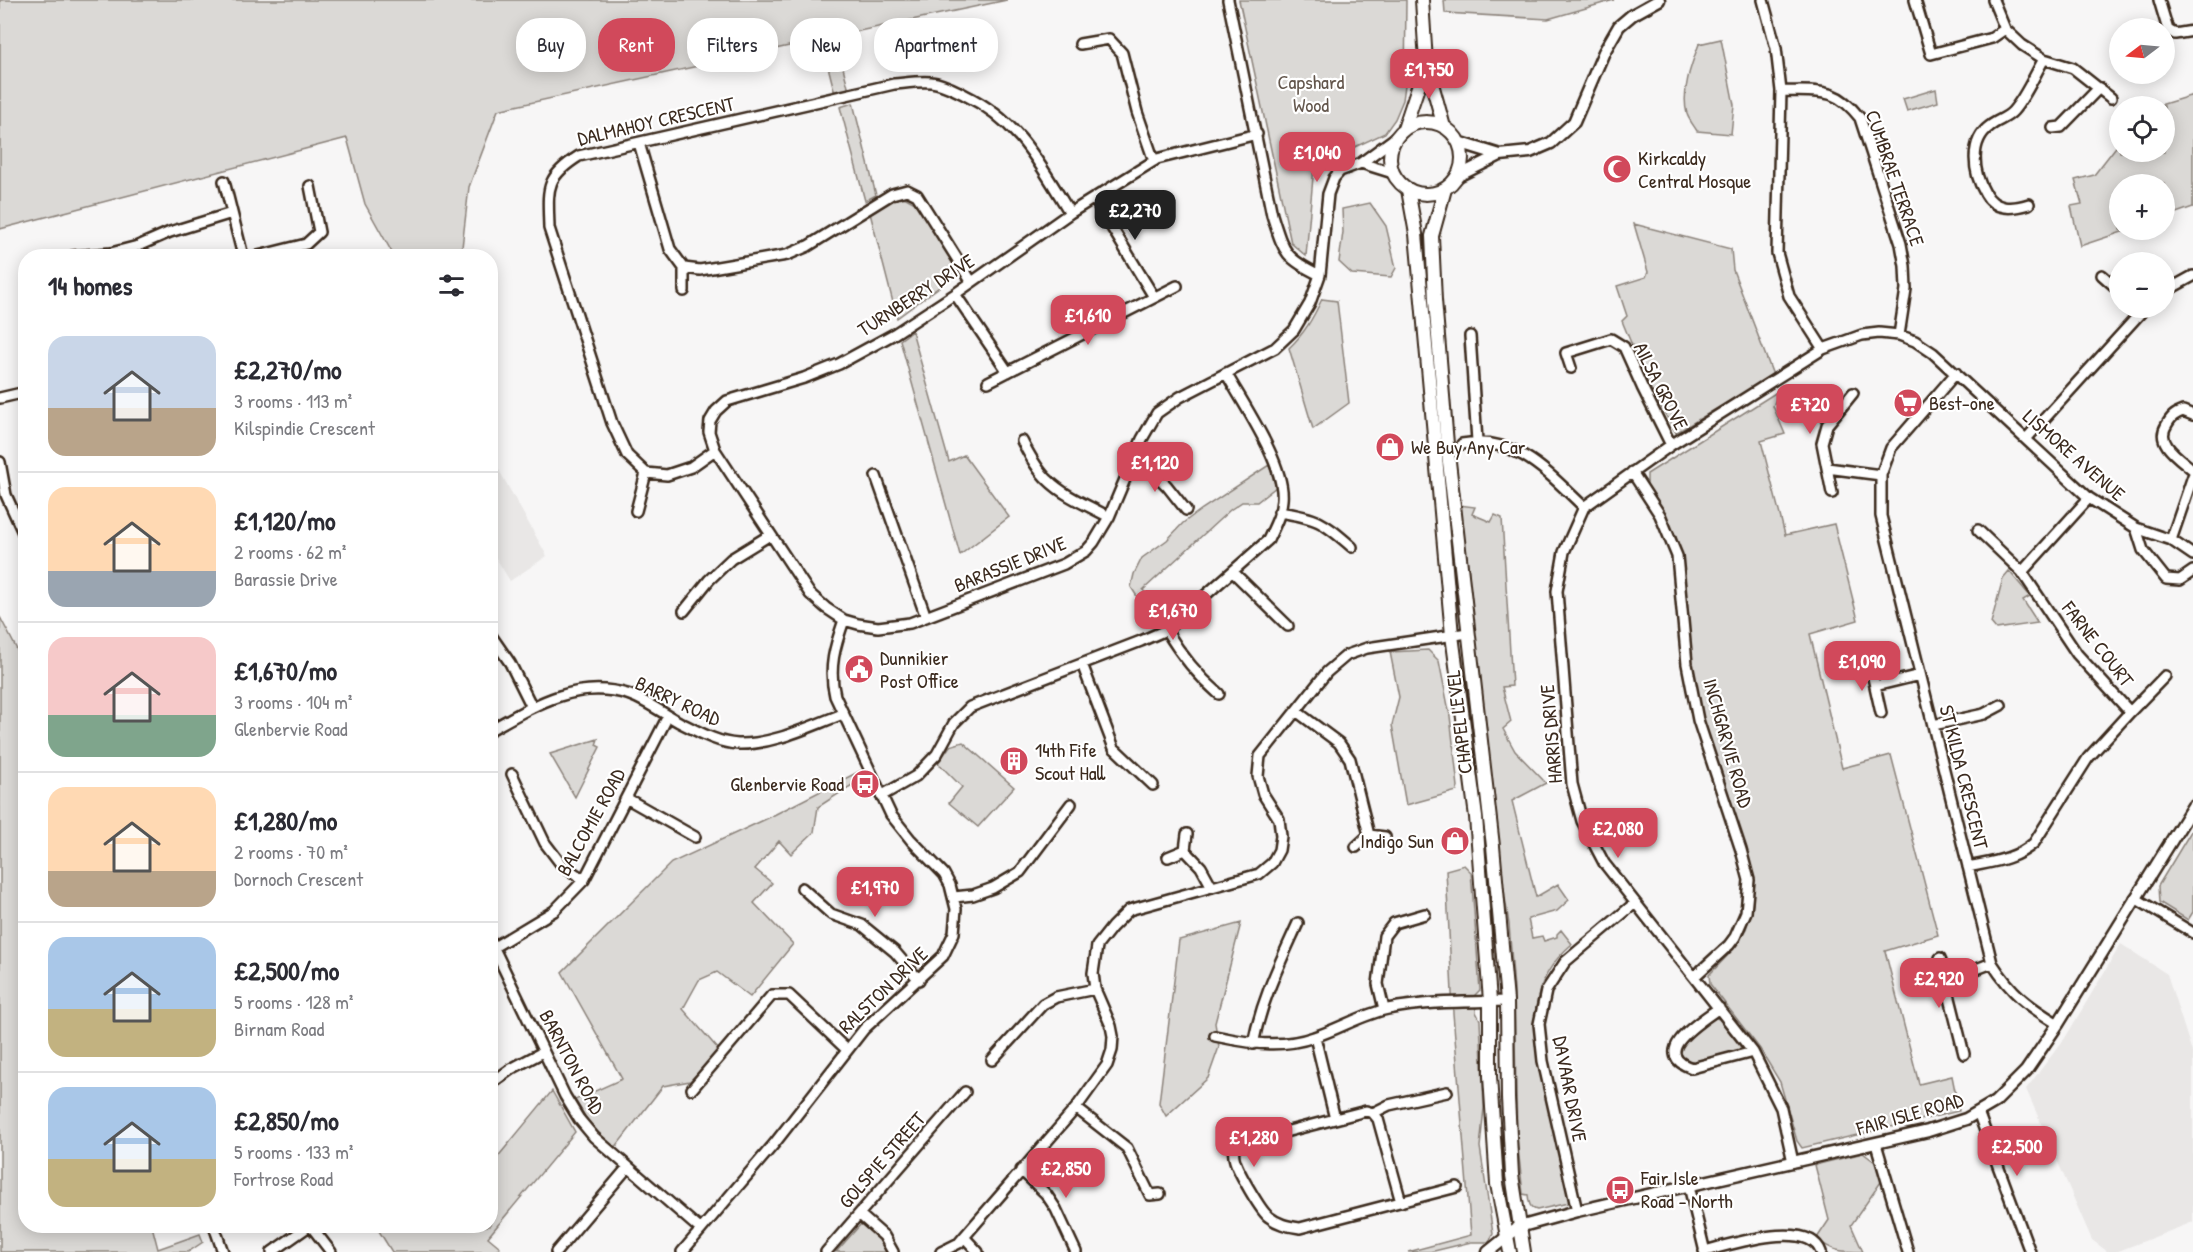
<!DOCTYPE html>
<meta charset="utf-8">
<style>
body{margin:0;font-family:"Patrick Hand",sans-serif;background:#f7f7f7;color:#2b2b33;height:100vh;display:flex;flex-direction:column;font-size:22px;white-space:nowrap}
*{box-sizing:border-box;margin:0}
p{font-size:20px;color:#7c7c81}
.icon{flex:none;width:33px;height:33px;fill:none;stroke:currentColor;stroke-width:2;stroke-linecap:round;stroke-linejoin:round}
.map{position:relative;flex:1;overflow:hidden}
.details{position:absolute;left:18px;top:249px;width:480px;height:984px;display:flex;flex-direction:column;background:#fff;border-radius:24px;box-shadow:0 3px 15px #0003}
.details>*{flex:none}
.guide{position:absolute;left:516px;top:18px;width:570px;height:54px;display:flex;gap:12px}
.needle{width:39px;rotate:254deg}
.buttons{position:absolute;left:2109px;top:18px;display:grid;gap:12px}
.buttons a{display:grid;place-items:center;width:66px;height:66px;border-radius:50%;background:#fff;box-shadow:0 3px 15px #0003;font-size:30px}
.price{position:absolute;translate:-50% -51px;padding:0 14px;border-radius:12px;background:#d1495b;color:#fff;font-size:20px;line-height:39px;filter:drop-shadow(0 2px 3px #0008)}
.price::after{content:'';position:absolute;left:50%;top:36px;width:18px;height:14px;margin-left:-9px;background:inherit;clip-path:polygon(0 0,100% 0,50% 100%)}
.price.active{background:#222;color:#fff}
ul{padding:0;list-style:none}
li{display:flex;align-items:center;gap:18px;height:150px;padding:0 30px}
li+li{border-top:2px solid #e1e1e2}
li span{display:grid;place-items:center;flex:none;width:168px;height:120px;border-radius:18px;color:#555}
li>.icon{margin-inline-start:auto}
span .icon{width:72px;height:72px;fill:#fffc;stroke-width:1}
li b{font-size:26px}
h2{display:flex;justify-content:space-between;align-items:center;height:72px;padding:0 30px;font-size:26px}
.tag{padding:0 21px;border-radius:24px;background:#fff;box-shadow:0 3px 15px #0003;font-size:21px;line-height:54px}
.tag.active{background:#d1495b;color:#fff}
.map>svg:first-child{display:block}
</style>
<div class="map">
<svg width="2193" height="1252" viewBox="0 0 2193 1252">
<rect width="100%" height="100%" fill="#f7f6f6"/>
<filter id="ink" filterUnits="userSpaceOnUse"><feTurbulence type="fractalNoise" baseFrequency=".0167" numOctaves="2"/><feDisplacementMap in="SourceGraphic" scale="12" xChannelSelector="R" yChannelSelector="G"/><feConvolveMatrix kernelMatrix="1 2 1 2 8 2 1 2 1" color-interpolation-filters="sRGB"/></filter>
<g filter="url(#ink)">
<path fill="#e9e7e6" d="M490 454 547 556 510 581 496 558 491 560Z
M2121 944 2167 974 2193 1055V1222L2116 1252H2108L2092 1240 2026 1089 2065 1038Z"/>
<path fill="#dbd9d6" stroke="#8b827a" stroke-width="1.5" d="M0 0H1007L835 36 849 91 835 94 821 39 498 110 469 187 461 256H394L365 204 347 138 0 229Z
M1239 0H1406L1405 85 1403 100 1395 119 1385 133 1314 166 1306 256 1291 243Z
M1444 0H1614L1548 19 1445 13Z
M1721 39 1734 105 1731 134 1697 131C1694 126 1689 120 1687 114 1681 92 1691 65 1699 44Z
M1936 89 1938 102 1907 111 1903 99Z
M2193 95V207L2165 217 2164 184H2120V230H2128L2080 246 2071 206 2082 204 2075 180 2094 175 2119 143 2120 152H2164V106H2157Z
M853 103 876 195 865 201 840 107Z
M896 196 906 198 915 203 959 267 954 276 897 318 870 213Z
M1370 203 1386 226 1396 268 1391 277 1352 274 1339 262 1343 232 1342 209Z
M1634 224 1731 249 1733 270 1773 375 1676 433 1648 384 1622 321 1627 316 1617 286 1646 277 1648 272Z
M1322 299 1337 301 1349 403 1313 429 1289 348C1304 334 1313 318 1322 299Z
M912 331 949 462 964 455 1009 517 960 555 900 340Z
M1780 390 1773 406 1785 434 1761 441 1785 535 1834 524 1858 620 1810 634 1842 768 1891 755 1938 935 1885 951 1919 1084 1952 1076 1959 1111 1802 1148 1797 1141 1780 1082 1760 1049 1710 984 1709 975 1729 954 1746 929 1753 904V875L1699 714 1693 679 1684 574 1676 536 1661 515 1647 490V474Z
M1269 465 1276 487 1257 502H1242L1230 510 1143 590 1166 618 1155 625 1131 587 1134 574 1142 558 1167 540 1183 523 1202 509Z
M1459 505 1475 507 1472 514 1491 522 1495 515 1502 518 1512 686 1502 687 1511 722 1503 729 1515 751 1546 783 1512 801 1536 897 1558 884 1569 900 1557 911 1528 919 1532 938 1542 936 1544 941 1557 937V934L1561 930 1572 944C1525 984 1532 1030 1544 1083 1549 1107 1555 1131 1560 1155 1564 1169 1571 1186 1569 1200L1568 1203 1537 1210C1529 1208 1529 1202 1528 1195L1523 1194 1517 1138 1514 989 1509 924 1497 844 1468 565Z
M2009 571 2030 596 2023 600 2038 623 1996 629 1991 623 2003 578Z
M0 617 26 667V1226H152L158 1249 200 1234 203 1242 188 1252H0Z
M1428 650 1439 661 1450 716 1458 787 1457 791 1406 805 1392 725 1399 697 1390 652Z
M598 739 596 745 600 747 575 797 550 754Z
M963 742 1014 787 978 827 949 803 962 787 938 763 950 746Z
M860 771 863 778 818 807 814 832 791 854 779 841 755 869 772 883 754 903 793 944 750 997 717 972 699 980 683 1009 719 1050 690 1081 663 1086 615 1148 591 1126 575 1100 622 1079 562 972 671 863 766 819Z
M2193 828V912L2188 920 2159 902 2158 886Z
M1464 865 1471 872 1480 990 1475 995 1476 1012 1480 1020 1484 1108 1480 1147 1493 1234 1489 1242H1471L1430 1252H1408L1471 1235 1453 1013 1446 870Z
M1241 923 1215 1023 1219 1047 1208 1078 1166 1116 1159 1103 1179 940Z
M1714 1017 1719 1019 1740 1046 1741 1052 1693 1063 1682 1058 1679 1050 1682 1042Z
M552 1091 575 1132 488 1237 500 1247 495 1252H392L379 1231 388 1226H490L491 1165Z
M1863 1153 1880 1166 1883 1179 1851 1225 1863 1252C1844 1252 1830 1252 1817 1238L1829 1220 1815 1165Z
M861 1224 876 1236 888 1252H836Z"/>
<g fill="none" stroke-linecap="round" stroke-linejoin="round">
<g stroke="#3b2a1e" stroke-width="14">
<path id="minor" d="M1228 0 1272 215C1284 252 1284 258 1320 275
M1763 0 1776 48 1781 91 1777 253 1789 296 1823 349
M1915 0 1931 54 1992 38 2005 29
M1993 0 2005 29 2022 45 2044 59 2073 68 2111 98
M2159 0 2168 30 2175 34 2193 31
M1080 44 1109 39 1122 53 1137 112 1154 161
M1781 91C1819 92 1835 86 1860 118L1901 244 1905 266 1906 289 1899 335
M2053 128 2061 127 2099 88
M1257 134 1157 159 1070 213 955 294 894 334 839 364 804 378 727 401 716 411 710 421 709 432 715 450 810 594 826 608 844 620 858 624 878 627 910 623 1064 564 1086 551 1094 542 1109 517 1142 439 1157 413 1180 397 1275 348 1294 330 1310 303 1320 275 1328 194 1334 178 1340 171 1361 163 1395 138
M639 143 670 249 684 268 700 270 787 255 808 246 892 194 907 190 917 195 971 281
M1361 163 1393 173
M224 181 243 256
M1094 198 1154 297
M2029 204C2012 209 1995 211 1985 193 1973 173 1969 141 1990 126 1998 120 2007 118 2013 111 2026 96 2034 76 2044 59
M73 256 111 253 138 246 170 232 232 213
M258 256 306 244 319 232 310 186
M2102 275 2120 291
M684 291V268
M2164 292 2193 276
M955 294 1008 372
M1470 336 1477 441
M1571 368 1566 353 1611 339 1624 347 1642 387 1671 445
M1956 373 1891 448 1881 475V516L1992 963C2012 994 2027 1005 2058 1024
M988 382 1177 286
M0 398 26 392
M2193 415 2183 411C2174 414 2171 417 2166 426 2155 444 2181 459 2193 470
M2026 439 2145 308
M1022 441C1029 454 1037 470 1048 480 1064 496 1089 506 1109 517
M1462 444C1516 435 1548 473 1584 507
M715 450 691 467 667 475 646 473 627 455 612 423 549 228C548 189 544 178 579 156L894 84C906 83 919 81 931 82 943 83 955 90 965 95 1020 122 1039 163 1070 213
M0 462 6 495 26 539
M1130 465 1154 473 1167 486 1186 510
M1827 468 1881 475
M1632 472 1660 515 1677 556 1687 664 1698 720 1741 850 1749 880 1746 912 1735 937 1729 945 1694 977
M876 476 926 617
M1832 493 1822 443 1827 425 1853 393
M636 511 646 473
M1279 512C1318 518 1322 521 1352 547
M2136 528 2143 550 2166 579 2180 580 2193 571
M2171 540 2193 476
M1233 572 1288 626
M2022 572 2089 498
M684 611 709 580 731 559 770 535
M1166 630C1181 655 1197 675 1219 694
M490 634 510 663 532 707
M1082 664 1114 748 1153 785
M1870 664 1881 713
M1875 686 1920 675
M1296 711 1339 743 1350 759 1369 835
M2130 712 2165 676
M1933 725 1984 714 2001 705
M490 730C533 706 576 679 627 694 644 699 662 713 679 722 697 731 717 743 738 744 773 745 810 726 843 714
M512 774 545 843 561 864 584 880
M881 796 916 776 937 754 954 723 970 707 1141 641 1166 630 1268 540C1274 527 1281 515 1282 500 1286 466 1243 404 1226 373
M626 798 695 837
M1356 847 1369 835 1385 837
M1185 850 1201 867 1212 887
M1168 857 1185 850 1187 834
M1968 867C1991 862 2015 860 2034 843L2088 758 2130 712 2077 654 2022 572 1978 530
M802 888 831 914 862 925 895 952 919 980
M954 897 973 895 993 888 1020 872 1071 804
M2135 898 2193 933
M490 940 565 1096 579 1119 594 1137 701 1230
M494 947 554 911 584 880 668 716
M1940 958 1964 1054
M1946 981 1992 963
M1719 1008C1703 1020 1647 1053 1692 1068L1753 1052
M1384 1009 1378 984 1384 936 1394 923 1425 914
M1215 1036C1249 1043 1280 1049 1314 1037 1339 1029 1363 1014 1388 1009 1426 1001 1468 1002 1507 1001
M1315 1037 1335 1119
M1253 1044C1262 999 1279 965 1298 923
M992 1060 1043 1004 1056 997 1095 989
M490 1084 511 1069 543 1052
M692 1089 772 995H789L847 1050
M1447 1092 1389 1105 1373 1113 1366 1111 1281 1133 1239 1138C1234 1146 1232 1152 1235 1161 1238 1171 1261 1212 1269 1217 1279 1225 1288 1226 1300 1228L1457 1187
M1076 1108 1127 1148 1150 1195 1160 1194
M1978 1112 2030 1252
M1373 1113 1378 1119 1401 1202
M1876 1144 1908 1252
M1793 1162 1781 1108 1753 1052 1604 863 1582 821 1572 784 1557 591 1564 552 1584 507 1671 445 1823 349 1862 335 1879 333 1899 335 1915 341 1933 353 2089 498 2136 528 2171 540 2193 555
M1021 1170 1046 1194 1056 1209 1076 1252
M1689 1186 1705 1252
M1577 1211 1543 1061 1539 1024 1546 991 1565 962 1635 903
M859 1214 884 1236 893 1252
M214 1226 223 1252
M311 1226 331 1252
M964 1237 978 1252
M1704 1251C1730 1245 1809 1218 1821 1252
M272 1252 309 1226
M556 1252 628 1167
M682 1252 774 1144 864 1029 943 956 954 933 956 909 950 885 944 874 911 840 891 815 835 696C828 668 835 646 844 620
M826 1252 965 1092
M941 1252 959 1243 964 1237 1076 1108 1107 1065 1112 1050 1113 1036 1111 1026 1095 989 1093 973 1097 946 1112 927 1129 910 1259 874 1272 863 1279 850 1281 836 1279 819 1263 794 1258 776 1260 756 1327 672 1347 655 1367 648 1468 633"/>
</g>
<g stroke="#3b2a1e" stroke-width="15">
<path id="tertiary" d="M1458 142 1500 155
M1458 176 1500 155 1530 152 1551 143 1574 122 1604 52 1619 26 1632 15 1659 0
M1488 1252 1519 1227 1577 1211 1928 1131 1966 1119 1995 1102 2026 1071 2058 1024 2193 806"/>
</g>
<g stroke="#3b2a1e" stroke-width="16">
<path id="secondary" d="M1422 0 1426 62 1444 127
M1390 158a36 36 0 1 1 72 0a36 36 0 1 1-72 0Z
M1404 129 1426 63
M1445 189 1432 236 1435 300 1447 444 1493 846 1507 1001 1508 1098 1512 1175 1524 1252
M1408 190 1416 234 1452 635 1476 817 1490 1001V1076L1497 1184 1510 1252"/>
</g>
<use href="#minor" stroke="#fff" stroke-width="9"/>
<use href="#tertiary" stroke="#fff" stroke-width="10"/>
<use href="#secondary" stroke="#fff" stroke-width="12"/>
</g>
</g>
<defs>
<g id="mosque-disc" transform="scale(1.5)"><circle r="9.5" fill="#d1495b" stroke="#fff"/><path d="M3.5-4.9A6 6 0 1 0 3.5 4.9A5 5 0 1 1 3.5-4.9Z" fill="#fff"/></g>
<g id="supermarket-disc" transform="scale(1.5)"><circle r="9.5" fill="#d1495b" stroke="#fff"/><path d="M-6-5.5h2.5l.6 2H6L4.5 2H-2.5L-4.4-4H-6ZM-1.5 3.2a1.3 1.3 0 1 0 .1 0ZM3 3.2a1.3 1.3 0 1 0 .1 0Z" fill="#fff"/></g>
<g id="shop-disc" transform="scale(1.5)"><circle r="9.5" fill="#d1495b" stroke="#fff"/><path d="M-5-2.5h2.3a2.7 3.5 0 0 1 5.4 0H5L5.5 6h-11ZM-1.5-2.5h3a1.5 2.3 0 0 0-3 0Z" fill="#fff"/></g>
<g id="civic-disc" transform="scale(1.5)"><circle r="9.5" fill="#d1495b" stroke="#fff"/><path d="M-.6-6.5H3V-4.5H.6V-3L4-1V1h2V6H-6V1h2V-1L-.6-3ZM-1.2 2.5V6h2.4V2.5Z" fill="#fff"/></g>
<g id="building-disc" transform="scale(1.5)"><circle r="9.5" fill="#d1495b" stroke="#fff"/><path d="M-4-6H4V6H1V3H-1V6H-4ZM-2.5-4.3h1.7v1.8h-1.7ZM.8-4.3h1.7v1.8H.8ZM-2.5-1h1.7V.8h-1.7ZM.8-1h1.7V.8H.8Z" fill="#fff"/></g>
<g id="bus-disc" transform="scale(1.5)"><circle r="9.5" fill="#d1495b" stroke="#fff"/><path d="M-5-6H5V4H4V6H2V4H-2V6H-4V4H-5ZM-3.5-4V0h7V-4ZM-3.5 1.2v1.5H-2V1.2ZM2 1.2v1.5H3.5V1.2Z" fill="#fff"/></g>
</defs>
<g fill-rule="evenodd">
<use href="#mosque-disc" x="1617" y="169"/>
<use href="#supermarket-disc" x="1908" y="403"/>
<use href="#shop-disc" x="1390" y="447"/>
<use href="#civic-disc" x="859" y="669"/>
<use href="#building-disc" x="1014" y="761"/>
<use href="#bus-disc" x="865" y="784"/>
<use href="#shop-disc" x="1455" y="841"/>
<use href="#bus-disc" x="1620" y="1190"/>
</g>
<g text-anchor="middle" stroke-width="4.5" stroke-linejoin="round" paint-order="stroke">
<g font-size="20" fill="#63564c" stroke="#fff">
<text x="1311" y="89">Capshard<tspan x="1311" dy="23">Wood</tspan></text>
</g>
<g font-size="20" fill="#3b2a1e" stroke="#fff">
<text transform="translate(656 121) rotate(-13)" y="7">DALMAHOY CRESCENT</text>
<text transform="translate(1895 178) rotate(71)" y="7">CUMBRAE TERRACE</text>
<text transform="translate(916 295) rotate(-33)" y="7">TURNBERRY DRIVE</text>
<text transform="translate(1661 386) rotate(63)" y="7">AILSA GROVE</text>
<text transform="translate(2074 455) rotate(41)" y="7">LISMORE AVENUE</text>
<text transform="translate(1010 564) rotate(-22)" y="7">BARASSIE DRIVE</text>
<text transform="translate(2098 644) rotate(52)" y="7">FARNE COURT</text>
<text transform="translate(678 701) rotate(25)" y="7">BARRY ROAD</text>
<text transform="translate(1459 722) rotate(-97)" y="7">CHAPEL LEVEL</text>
<text transform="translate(1551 734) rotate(-95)" y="7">HARRIS DRIVE</text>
<text transform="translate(1728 743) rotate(74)" y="7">INCHGARVIE ROAD</text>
<text transform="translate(1964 777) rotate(76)" y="7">ST KILDA CRESCENT</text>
<text transform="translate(591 822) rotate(-61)" y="7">BALCOMIE ROAD</text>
<text transform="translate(883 990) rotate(-44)" y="7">RALSTON DRIVE</text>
<text transform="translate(572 1062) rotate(62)" y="7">BARNTON ROAD</text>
<text transform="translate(1570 1089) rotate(79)" y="7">DAVAAR DRIVE</text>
<text transform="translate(1910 1114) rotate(-16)" y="7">FAIR ISLE ROAD</text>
<text transform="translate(882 1160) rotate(-49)" y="7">GOLSPIE STREET</text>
</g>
<g font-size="20" fill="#3b2a1e" stroke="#fff" text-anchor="start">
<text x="1638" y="165">Kirkcaldy<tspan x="1638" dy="23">Central Mosque</tspan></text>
<text x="1929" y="410">Best-one</text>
<text x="1411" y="454">We Buy Any Car</text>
<text x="880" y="665">Dunnikier<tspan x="880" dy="23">Post Office</tspan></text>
<text x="1035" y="757">14th Fife<tspan x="1035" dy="23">Scout Hall</tspan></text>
<text x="844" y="791" text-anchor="end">Glenbervie Road</text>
<text x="1434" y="848" text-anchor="end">Indigo Sun</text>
<text x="1641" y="1185">Fair Isle<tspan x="1641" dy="23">Road - North</tspan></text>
</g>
</g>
</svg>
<div class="buttons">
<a><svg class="needle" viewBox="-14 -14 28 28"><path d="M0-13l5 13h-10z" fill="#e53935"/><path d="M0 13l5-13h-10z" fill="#7c7c81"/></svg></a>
<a><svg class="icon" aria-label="locate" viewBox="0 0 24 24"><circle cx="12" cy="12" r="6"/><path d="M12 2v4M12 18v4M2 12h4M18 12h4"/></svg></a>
<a>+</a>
<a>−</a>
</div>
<b class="price" style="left:1429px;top:100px">£1,750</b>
<b class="price" style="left:1317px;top:183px">£1,040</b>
<b class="price active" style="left:1135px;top:241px">£2,270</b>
<b class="price" style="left:1088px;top:346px">£1,610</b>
<b class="price" style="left:1810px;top:435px">£720</b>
<b class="price" style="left:1155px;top:493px">£1,120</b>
<b class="price" style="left:1173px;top:641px">£1,670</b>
<b class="price" style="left:1862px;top:692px">£1,090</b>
<b class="price" style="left:1618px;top:859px">£2,080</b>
<b class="price" style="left:875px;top:918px">£1,970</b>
<b class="price" style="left:1939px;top:1009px">£2,920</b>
<b class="price" style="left:1254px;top:1168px">£1,280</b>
<b class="price" style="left:2017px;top:1177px">£2,500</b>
<b class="price" style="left:1066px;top:1199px">£2,850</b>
<div class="guide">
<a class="tag">Buy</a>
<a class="tag active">Rent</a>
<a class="tag">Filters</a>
<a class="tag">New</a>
<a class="tag">Apartment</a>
</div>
<section class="details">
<h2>14 homes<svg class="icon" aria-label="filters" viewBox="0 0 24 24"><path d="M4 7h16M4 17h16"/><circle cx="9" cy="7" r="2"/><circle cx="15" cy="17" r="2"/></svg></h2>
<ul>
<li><span style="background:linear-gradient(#c9d6e8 60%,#b9a48a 0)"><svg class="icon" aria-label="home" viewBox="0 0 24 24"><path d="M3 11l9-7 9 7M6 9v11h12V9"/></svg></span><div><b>£2,270/mo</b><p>3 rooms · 113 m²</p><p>Kilspindie Crescent</p></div></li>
<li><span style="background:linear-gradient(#ffd9b3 70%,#9aa5b1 0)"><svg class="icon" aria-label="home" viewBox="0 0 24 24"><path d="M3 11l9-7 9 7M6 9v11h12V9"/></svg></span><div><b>£1,120/mo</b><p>2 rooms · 62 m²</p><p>Barassie Drive</p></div></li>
<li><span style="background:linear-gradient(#f6c9c9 65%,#7fa58c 0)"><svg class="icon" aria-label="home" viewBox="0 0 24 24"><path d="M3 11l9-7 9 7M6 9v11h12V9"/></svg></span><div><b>£1,670/mo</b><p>3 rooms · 104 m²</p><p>Glenbervie Road</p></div></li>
<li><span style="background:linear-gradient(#ffd9b3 70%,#b9a48a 0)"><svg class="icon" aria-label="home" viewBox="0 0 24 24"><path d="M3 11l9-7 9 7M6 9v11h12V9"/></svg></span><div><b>£1,280/mo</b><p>2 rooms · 70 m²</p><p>Dornoch Crescent</p></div></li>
<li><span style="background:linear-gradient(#a9c7e8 60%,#c2b280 0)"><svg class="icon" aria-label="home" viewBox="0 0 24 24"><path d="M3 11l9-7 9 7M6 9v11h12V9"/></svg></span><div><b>£2,500/mo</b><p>5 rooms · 128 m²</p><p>Birnam Road</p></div></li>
<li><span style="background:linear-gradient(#a9c7e8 60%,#c2b280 0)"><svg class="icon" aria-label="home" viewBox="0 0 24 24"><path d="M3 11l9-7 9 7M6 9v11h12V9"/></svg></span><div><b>£2,850/mo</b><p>5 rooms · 133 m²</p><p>Fortrose Road</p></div></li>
</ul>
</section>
</div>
